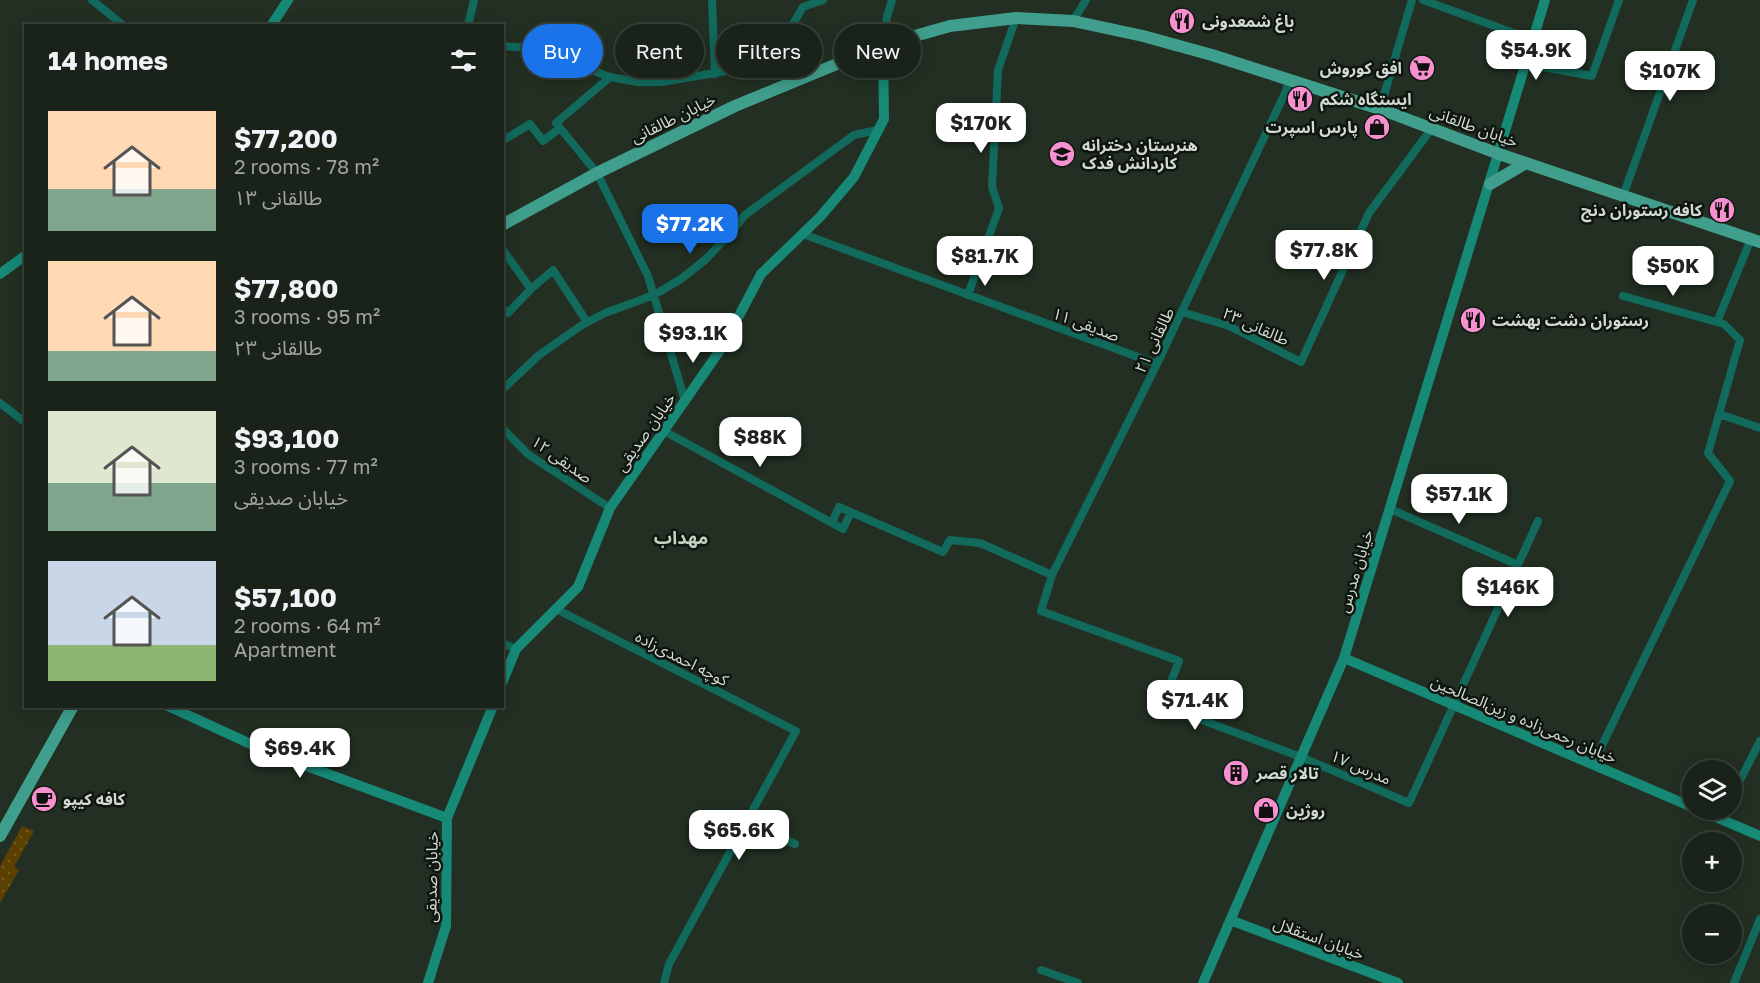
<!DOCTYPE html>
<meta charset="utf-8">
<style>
body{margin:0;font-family:"Golos Text","Noto Sans Arabic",sans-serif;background:#272f27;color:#f1f3f6;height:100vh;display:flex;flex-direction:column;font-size:22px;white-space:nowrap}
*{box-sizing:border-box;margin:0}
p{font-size:20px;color:#9fa4a2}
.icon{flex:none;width:33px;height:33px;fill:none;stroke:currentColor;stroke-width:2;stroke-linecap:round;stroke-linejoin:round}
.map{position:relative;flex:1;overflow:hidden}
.panel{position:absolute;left:24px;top:24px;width:480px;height:684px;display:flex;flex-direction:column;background:#1a231a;border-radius:0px;box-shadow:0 3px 15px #0003,0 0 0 2px #384039}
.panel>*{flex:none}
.top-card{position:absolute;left:522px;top:24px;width:570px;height:54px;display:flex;gap:12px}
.controls{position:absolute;left:1682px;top:760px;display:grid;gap:12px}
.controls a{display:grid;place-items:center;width:60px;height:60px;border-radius:50%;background:#1a231a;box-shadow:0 3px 15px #0003,0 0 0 2px #384039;font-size:30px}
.price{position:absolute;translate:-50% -51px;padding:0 14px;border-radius:12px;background:#fff;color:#222;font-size:20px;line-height:39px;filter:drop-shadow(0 2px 3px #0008)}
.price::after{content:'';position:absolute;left:50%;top:36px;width:18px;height:14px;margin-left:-9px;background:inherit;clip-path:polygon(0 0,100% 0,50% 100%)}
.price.current{background:#1a73e8;color:#fff}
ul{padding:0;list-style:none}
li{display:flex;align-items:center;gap:18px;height:150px;padding:0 24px}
li span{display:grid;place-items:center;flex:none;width:168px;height:120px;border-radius:0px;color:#555}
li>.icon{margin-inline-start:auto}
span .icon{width:72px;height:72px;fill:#fffc;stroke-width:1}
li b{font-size:26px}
h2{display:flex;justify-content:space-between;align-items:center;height:72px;padding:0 24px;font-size:26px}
.tag{padding:0 21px;border-radius:27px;background:#1a231a;box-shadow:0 3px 15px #0003,0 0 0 2px #384039;font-size:21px;line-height:54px}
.tag.current{background:#1a73e8;color:#fff}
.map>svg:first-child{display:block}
</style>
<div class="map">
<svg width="1760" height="983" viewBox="0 0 1760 983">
<defs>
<pattern id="park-dots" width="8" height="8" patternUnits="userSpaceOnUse" patternTransform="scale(1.5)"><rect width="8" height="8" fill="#5b4001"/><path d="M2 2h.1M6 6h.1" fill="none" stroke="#725b25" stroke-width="1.8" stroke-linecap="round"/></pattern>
</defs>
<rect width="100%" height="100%" fill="#222f22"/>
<path fill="url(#park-dots)" d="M22 826 34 831 14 867 19 870 0 903V866Z"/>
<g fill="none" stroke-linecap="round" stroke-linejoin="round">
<path stroke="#116a5c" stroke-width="8" d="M92 0 124 26
M712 0 715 74
M1423 0 1533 40
M1073 21 1086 0
M468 26 474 0
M883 45 887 17 892 0
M502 46 533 48 610 77 638 82H662L750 67 770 56 784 39 803 7 823 0
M1526 64 1592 76 1619 0
M610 77 556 123 597 173 648 276 685 401
M1290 80 1285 93 1157 364 1052 575 1041 611 1179 661 1162 705 1301 757 1409 803 1538 521
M1380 109 1412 0
M502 141 530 124 543 141 560 128
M1623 196 1693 0
M803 234 1157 364
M502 249 531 289
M968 295 999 208 992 187 998 70 1016 18
M502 308 508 313 531 289 553 270 587 322
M1182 312 1229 326 1301 362 1369 213 1432 128
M1717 322 1751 239
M502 390 539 355 582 325 605 313 654 295 681 279 705 260 728 236 745 215 854 135 878 130
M0 403 26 423
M1719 414 1760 428
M502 428 529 455 610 508
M664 431 843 529 851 512
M1390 509 1518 565
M832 522 839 507 943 552 950 540 980 543 1052 575
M556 609 796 731 669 964 664 983
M502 643 516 649
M1593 764 1730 481 1708 453 1740 340 1724 324 1623 296
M1731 798 1760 741
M746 822 795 844
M1041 970 1078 983
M1734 983 1760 919"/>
<path stroke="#178977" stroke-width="10" d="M271 26 288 0
M0 274 26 255
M1344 658 1692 807
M502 683 516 649 578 587 610 508 723 346 761 274 820 217 854 177 884 119 883 45
M168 706 266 751 447 818
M1699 810 1760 836
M1230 920 1398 983
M428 983 446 926 447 818 493 706
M1203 983 1344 658 1545 0"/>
<path stroke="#409e8c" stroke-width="12" d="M1490 184 1526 163
M502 225 597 173 735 106 883 45 950 26 1016 18 1073 21 1143 36 1212 55 1380 109 1499 154 1760 242
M0 836 73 706"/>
</g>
<defs>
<g id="restaurant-disc" transform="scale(1.35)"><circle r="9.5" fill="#f690cf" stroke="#0f150f"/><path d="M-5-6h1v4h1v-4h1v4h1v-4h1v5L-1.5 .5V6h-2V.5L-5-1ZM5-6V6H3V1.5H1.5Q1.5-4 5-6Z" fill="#111"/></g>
<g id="supermarket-disc" transform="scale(1.35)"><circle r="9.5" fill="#f690cf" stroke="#0f150f"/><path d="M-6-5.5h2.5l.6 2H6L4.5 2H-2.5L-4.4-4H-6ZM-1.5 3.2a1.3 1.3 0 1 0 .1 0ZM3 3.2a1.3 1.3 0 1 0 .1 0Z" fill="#111"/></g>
<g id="shop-disc" transform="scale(1.35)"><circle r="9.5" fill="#f690cf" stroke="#0f150f"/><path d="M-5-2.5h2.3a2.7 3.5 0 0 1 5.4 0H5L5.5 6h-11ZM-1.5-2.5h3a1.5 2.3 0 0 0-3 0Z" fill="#111"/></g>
<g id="university-disc" transform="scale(1.35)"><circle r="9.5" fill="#f690cf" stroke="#0f150f"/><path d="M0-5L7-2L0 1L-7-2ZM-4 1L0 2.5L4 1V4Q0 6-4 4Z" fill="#111"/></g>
<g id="building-disc" transform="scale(1.35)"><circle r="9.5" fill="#f690cf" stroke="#0f150f"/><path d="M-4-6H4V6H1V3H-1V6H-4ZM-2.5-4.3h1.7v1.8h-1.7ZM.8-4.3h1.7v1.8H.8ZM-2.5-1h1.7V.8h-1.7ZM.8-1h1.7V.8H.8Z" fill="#111"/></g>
<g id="cafe-disc" transform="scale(1.35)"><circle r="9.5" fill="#f690cf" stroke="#0f150f"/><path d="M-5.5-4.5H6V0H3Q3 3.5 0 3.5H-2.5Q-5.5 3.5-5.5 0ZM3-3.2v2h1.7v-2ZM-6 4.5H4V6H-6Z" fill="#111"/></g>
</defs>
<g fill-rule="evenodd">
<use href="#restaurant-disc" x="1182" y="21"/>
<use href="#supermarket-disc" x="1422" y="68"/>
<use href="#restaurant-disc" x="1300" y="99"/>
<use href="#shop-disc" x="1377" y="127"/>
<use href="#university-disc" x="1062" y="154"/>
<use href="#restaurant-disc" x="1722" y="210"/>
<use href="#restaurant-disc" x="1473" y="320"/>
<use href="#building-disc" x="1236" y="773"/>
<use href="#cafe-disc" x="44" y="799"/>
<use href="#shop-disc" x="1266" y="810"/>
</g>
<g text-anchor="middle" stroke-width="5" stroke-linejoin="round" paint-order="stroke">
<g font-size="16" font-weight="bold" fill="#d2dbd3" stroke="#0f150f" text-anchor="start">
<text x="1202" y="27">باغ شمعدونی</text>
<text x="1402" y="74" text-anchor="end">افق کوروش</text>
<text x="1320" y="105">ایستگاه شکم</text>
<text x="1358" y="133" text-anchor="end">پارس اسپرت</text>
<text x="1082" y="151">هنرستان دخترانه<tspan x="1082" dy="18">کاردانش فدک</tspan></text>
<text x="1702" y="216" text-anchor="end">کافه رستوران دنج</text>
<text x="1492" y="326">رستوران دشت بهشت</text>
<text x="1256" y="779">تالار قصر</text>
<text x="63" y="805">کافه کیپو</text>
<text x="1286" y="816">روژین</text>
</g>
<g font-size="16" fill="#d2dbd3" stroke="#0f150f">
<text transform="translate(673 118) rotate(-26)" y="6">خیابان طالقانی</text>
<text transform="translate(1474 126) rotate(20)" y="6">خیابان طالقانی</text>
<text transform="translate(1086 324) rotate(20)" y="6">صدیقی ۱۱</text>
<text transform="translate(1256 326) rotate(24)" y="6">طالقانی ۲۳</text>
<text transform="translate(1154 340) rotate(-64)" y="6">طالقانی ۲۱</text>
<text transform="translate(645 432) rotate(-55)" y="6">خیابان صدیقی</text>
<text transform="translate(562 459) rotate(35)" y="6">صدیقی ۱۲</text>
<text transform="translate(1355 571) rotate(-73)" y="6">خیابان مدرس</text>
<text transform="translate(682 658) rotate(27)" y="6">کوچه احمدی‌زاده</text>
<text transform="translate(1524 719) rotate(23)" y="6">خیابان رحمی‌زاده و زین‌الصالحین</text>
<text transform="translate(1361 767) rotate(23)" y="6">مدرس ۱۷</text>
<text transform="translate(431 877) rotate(-89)" y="6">خیابان صدیقی</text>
<text transform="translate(1319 938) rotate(20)" y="6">خیابان استقلال</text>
</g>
<g font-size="18" font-weight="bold" fill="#c1d2c1" stroke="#0f150f">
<text x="681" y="544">مهداب</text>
</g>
</g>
</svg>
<div class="controls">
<a><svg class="icon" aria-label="layers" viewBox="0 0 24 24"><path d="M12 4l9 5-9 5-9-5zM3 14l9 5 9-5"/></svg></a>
<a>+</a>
<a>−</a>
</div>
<b class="price" style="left:1536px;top:81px">$54.9K</b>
<b class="price" style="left:1670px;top:102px">$107K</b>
<b class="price" style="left:981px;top:154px">$170K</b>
<b class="price current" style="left:690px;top:255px">$77.2K</b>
<b class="price" style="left:1324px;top:281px">$77.8K</b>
<b class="price" style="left:985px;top:287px">$81.7K</b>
<b class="price" style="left:1673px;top:297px">$50K</b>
<b class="price" style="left:693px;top:364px">$93.1K</b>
<b class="price" style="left:760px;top:468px">$88K</b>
<b class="price" style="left:1459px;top:525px">$57.1K</b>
<b class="price" style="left:1508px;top:618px">$146K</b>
<b class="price" style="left:1195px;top:731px">$71.4K</b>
<b class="price" style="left:300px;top:779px">$69.4K</b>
<b class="price" style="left:739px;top:861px">$65.6K</b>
<div class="top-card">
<a class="tag current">Buy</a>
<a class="tag">Rent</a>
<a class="tag">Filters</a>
<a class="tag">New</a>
</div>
<section class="panel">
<h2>14 homes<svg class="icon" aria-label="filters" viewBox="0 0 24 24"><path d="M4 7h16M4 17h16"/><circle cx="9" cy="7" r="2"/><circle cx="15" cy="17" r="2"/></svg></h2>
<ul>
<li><span style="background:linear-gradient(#ffd9b3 65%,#7fa58c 0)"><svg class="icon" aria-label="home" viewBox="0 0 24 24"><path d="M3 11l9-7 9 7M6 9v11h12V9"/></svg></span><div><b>$77,200</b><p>2 rooms · 78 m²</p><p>طالقانی ۱۳</p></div></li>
<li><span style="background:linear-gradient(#ffd9b3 75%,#7fa58c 0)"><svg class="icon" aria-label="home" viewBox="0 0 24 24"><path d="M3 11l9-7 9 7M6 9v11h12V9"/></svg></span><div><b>$77,800</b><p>3 rooms · 95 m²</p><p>طالقانی ۲۳</p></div></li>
<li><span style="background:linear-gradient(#dfe7d0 60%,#7fa58c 0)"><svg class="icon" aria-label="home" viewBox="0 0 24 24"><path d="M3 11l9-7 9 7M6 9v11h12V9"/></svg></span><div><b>$93,100</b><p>3 rooms · 77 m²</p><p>خیابان صدیقی</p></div></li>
<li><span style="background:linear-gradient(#c9d6e8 70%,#8fb573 0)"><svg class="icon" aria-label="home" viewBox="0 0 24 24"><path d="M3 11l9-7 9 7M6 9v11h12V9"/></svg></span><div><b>$57,100</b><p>2 rooms · 64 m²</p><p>Apartment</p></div></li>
</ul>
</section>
</div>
